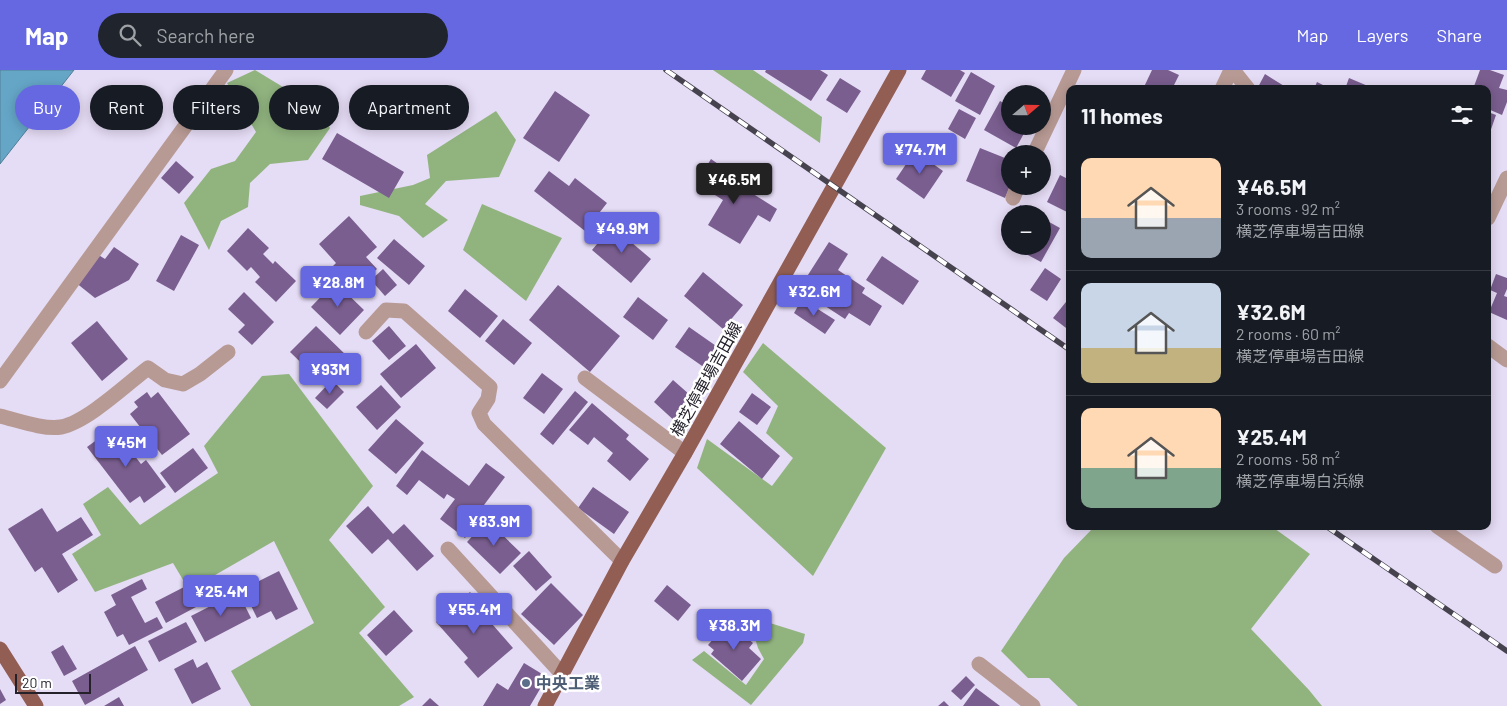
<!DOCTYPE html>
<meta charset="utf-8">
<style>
body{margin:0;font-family:Barlow,"Noto Sans JP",sans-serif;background:#20242c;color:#f1f3f6;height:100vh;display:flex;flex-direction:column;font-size:19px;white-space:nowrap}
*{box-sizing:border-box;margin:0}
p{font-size:16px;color:#9ea1a6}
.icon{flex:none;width:28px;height:28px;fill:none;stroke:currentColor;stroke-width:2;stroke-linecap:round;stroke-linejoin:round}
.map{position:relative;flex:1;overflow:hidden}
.side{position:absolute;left:1066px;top:15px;width:425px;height:445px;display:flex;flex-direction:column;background:#171b24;border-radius:10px;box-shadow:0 2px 12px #0003}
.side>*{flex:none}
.guide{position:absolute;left:15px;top:15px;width:475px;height:45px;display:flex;gap:10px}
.needle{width:32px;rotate:70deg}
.controls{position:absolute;left:1001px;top:15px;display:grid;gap:10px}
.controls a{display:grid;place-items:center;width:50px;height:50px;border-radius:50%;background:#171b24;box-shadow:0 2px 12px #0003;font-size:25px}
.scale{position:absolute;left:15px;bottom:12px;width:76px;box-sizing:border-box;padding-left:5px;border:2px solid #24212a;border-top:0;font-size:14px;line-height:18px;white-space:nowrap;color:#24212a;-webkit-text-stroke:4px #fff;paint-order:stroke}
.price{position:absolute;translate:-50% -42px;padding:0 11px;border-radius:5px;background:#6568e1;color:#fff;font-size:16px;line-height:32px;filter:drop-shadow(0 1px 2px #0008)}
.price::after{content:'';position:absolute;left:50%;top:30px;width:15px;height:11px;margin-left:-8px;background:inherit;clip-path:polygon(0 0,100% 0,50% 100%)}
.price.current{background:#222;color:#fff}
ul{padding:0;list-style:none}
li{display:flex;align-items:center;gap:15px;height:125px;padding:0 15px}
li+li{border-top:1px solid #363941}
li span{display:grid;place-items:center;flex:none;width:140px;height:100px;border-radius:10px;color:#555}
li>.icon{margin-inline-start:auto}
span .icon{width:60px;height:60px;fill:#fffc;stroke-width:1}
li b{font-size:21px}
h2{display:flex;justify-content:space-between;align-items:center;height:60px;padding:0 15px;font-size:21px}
.chip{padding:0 18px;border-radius:22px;background:#171b24;box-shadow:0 2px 12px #0003;font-size:18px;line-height:45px}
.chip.current{background:#6568e1;color:#fff}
header{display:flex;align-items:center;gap:30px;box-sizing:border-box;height:70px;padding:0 25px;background:#6568e1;color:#fff}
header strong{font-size:24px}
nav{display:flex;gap:28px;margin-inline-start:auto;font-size:18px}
.search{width:350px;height:45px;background:#20242c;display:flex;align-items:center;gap:12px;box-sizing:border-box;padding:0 18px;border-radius:28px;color:#9ea1a6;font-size:19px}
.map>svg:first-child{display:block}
</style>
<header>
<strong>Map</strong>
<div class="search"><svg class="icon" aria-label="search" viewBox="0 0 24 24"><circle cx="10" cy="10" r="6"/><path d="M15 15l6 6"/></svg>Search here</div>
<nav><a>Map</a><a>Layers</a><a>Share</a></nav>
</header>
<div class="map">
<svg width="1507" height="636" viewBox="0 0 1507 636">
<rect width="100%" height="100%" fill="#e5dcf5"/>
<path fill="#91b47f" d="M255 0 311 34 330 58 308 90 270 94 250 113 248 137 221 151 209 180 184 133 211 99 235 91 256 62 227 13Z
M713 0H753L822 47 820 73Z
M496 41 516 70 499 107 446 111 425 134 448 150 423 168 399 146 360 135V126L413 115 430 108 427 85Z
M482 134 562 168 526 231 463 180Z
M763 273 886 378 813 506 697 398 707 369 772 416 793 388 766 363 778 336 743 302Z
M289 304 373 416 329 470 385 537 359 563 414 627 399 636H251L231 601 314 553 274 471 189 520 173 493 95 522 72 484 101 465 83 434 108 417 140 455 218 403 204 376 262 306Z
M1095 456H1271L1310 484 1251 559 1309 620 1322 636H1078L1049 608H1028L1001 581 1064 488Z
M748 546 805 564 803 573 751 635 692 590 704 581 746 615 764 589 758 578Z"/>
<path fill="#65a6c7" stroke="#527e98" d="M0 0H74L0 94Z"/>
<path fill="#7a5e8f" d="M766 0H820L828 5 811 31 765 2Z
M926 0H960L965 3 951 27 921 9Z
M1152 0H1168L1179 5 1172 19H1143Z
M1480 0H1490L1504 5 1499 18 1507 20V32L1502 45 1488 39V19H1473Z
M971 2 995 16 980 45 955 31Z
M1265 4 1289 19H1257Z
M840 8 861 21 847 43 826 30Z
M1349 8 1375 19H1345Z
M1317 12 1331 19H1314Z
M1411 15 1422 18V19H1410Z
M555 21 590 45 559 92 523 68Z
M1000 31 1010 36V56H1028L1016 78 984 60Z
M959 39 976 48 965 69 948 59Z
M1488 42 1496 45 1488 68Z
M337 63 404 102 389 128 322 89Z
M980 78 1010 90V116L1005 128 966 111Z
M915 81 943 101 924 129 896 109Z
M711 89 721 96 718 102 777 139 770 152 758 145 740 174 708 155 723 130 707 120 711 114 700 107Z
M176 91 194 107 179 124 161 108Z
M751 93 765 101 758 112 744 104Z
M549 101 569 116 575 108 607 133 585 161 534 121Z
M1060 105 1070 110 1069 143 1047 132Z
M1020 135 1035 144H1015Z
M349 146 377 177 366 187 377 199 353 220 332 197 336 193 319 174Z
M1042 148 1060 158 1041 192 1024 183 1028 176H1042Z
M1010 153V166L1004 163Z
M612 156 651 189 631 213 592 180Z
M248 158 269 178 263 184 273 194 275 191 296 211 276 232 255 212 260 207 251 197 247 201 227 181Z
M181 165 199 175 174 221 156 211Z
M394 169 425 196 409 215 377 188Z
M829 172 848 184 838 200 865 218 862 223 882 236 870 256 849 243 845 249 799 219Z
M114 177 139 194 129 210 95 228 75 212 97 184 105 189Z
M882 186 919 211 903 235 866 210Z
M1045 198 1061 209 1047 231 1030 220Z
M383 199 397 215 385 226 371 210Z
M703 202 743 235 723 259 684 226Z
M1496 204 1507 208V219L1504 226 1507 227V250L1489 242 1497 223 1490 220Z
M335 212 364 240 340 265 311 237Z
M558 215 620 266 590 302 529 250Z
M465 219 498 246 480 268 448 241Z
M244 222 274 252 252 275 238 262 245 255 228 239Z
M638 227 668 250 653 270 623 247Z
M1070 227V261L1053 248Z
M802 229 835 250 825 264 794 243Z
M503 249 532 273 514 295 485 271Z
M97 251 128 289 102 311 71 273Z
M316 256 347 286 322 313 290 282Z
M389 256 406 276 389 290 372 271Z
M689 257 719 278 705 298 675 277Z
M416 274 436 298 401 328 380 304Z
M542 303 563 319 544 344 523 328Z
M332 310 344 322 327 339 315 328Z
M673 310 698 332 678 354 654 332Z
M381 315 401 337 377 360 356 337Z
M575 321 588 332 553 375 540 364Z
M147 322 151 328 158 322 190 364 162 385 130 344 138 337 134 332Z
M752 323 771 337 757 355 739 342Z
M592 333 629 365 626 369 649 389 630 411 607 391 613 383 594 367 588 375 569 360Z
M396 349 424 373 396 404 368 380Z
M739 351 780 386 762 409 720 374Z
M113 358 141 394 146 390 166 417 144 433 140 426 130 433 87 377Z
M193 378 208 398 175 423 160 403Z
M422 380 469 416 486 393 505 407 481 439 484 442 465 468 440 449 455 429 447 424 444 429 419 410 407 425 396 416Z
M593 417 629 442 614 464 578 438Z
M368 436 393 464 404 454 434 486 417 501 388 469 372 484 346 456Z
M42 438 57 462 81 447 93 465 62 484 78 510 58 523 42 497 35 502 8 459Z
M487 450 521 483 500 504 467 472Z
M529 481 552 507 536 521 513 496Z
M279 501 298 539 276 550 271 541 257 548 243 519Z
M142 509 147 519 131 527 145 553 157 547 163 558 129 575 123 564 117 567 104 542 116 535 111 525Z
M551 513 583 545 554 575 521 544Z
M667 515 691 535 678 551 654 531Z
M186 516 196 537 166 553 155 532Z
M238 522 251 548 205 572 191 546Z
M470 522 481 535 478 538 513 578 478 608 464 592 468 588 436 552Z
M394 540 413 561 386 586 367 565Z
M186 552 197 572 159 592 148 571Z
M728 552 753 573 749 578 761 589 742 611 711 584 714 580 708 575Z
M63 575 77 599 64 606 51 582Z
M135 576 148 600 85 635 72 611Z
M193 589 197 598 207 592 221 619 192 634 174 599Z
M524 593 547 607 530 636H483L497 613 508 620Z
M966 606 975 615 961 630 951 621Z
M976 618 1000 636H963Z
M0 619 6 630 0 634Z
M119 627 124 636H104Z
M430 628 439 636H422Z
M944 631 949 636H938Z"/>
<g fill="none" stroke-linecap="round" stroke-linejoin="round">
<path stroke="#b89a94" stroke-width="15" d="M1233 0 1248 19
M1222 19 1231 0
M1034 84 1074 0
M1013 128 1018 116
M1488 148 1507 108
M366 262 386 240 404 241 490 317 488 329 479 343 484 354 622 491
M1488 276 1507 290
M585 308 685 383
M0 311 226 0
M0 346C17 350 44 360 61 357 87 352 127 314 148 298L165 310 183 314 200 304 228 282
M1437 456 1495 496
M448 479 562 604
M979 594 1033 636"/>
<path stroke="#925e54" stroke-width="15" d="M0 579 36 636
M545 636 622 491 685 383 899 0"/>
<g stroke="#46424e" stroke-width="5.5">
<path id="rail" d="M666 0 1070 280
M1326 456 1507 581"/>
</g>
<use href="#rail" stroke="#fff" stroke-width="4" stroke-dasharray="11" stroke-linecap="butt"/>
</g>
<circle fill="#5c6f8a" stroke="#fff" stroke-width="2" cx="526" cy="613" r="5"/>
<g text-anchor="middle" stroke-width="5" stroke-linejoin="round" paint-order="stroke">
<g font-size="16" fill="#24212a" stroke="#fff">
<text transform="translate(706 309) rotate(-61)" y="6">横芝停車場吉田線</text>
</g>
<g font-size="16" font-weight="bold" fill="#4e5e75" stroke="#fff" text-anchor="start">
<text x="536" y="619">中央工業</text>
</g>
</g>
</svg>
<div class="controls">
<a><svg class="needle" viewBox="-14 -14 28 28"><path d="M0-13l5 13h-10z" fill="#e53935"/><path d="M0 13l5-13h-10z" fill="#9ea1a6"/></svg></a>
<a>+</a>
<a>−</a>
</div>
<div class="scale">20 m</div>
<b class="price" style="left:920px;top:105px">¥74.7M</b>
<b class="price current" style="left:734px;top:135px">¥46.5M</b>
<b class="price" style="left:622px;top:184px">¥49.9M</b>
<b class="price" style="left:338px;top:238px">¥28.8M</b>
<b class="price" style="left:814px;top:247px">¥32.6M</b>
<b class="price" style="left:330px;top:325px">¥93M</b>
<b class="price" style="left:126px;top:398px">¥45M</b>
<b class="price" style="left:494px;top:477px">¥83.9M</b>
<b class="price" style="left:221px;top:547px">¥25.4M</b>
<b class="price" style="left:474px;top:565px">¥55.4M</b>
<b class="price" style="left:734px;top:581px">¥38.3M</b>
<div class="guide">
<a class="chip current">Buy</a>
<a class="chip">Rent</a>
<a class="chip">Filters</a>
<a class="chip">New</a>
<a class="chip">Apartment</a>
</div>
<section class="side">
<h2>11 homes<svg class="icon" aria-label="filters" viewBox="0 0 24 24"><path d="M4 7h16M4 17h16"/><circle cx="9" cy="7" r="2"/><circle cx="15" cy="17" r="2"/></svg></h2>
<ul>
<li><span style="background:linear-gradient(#ffd9b3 60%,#9aa5b1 0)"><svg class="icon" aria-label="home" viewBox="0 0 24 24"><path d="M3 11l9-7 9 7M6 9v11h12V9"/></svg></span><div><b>¥46.5M</b><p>3 rooms · 92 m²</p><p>横芝停車場吉田線</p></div></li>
<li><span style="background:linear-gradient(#c9d6e8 65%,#c2b280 0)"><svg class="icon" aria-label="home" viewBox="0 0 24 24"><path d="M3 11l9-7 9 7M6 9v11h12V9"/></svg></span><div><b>¥32.6M</b><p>2 rooms · 60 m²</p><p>横芝停車場吉田線</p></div></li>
<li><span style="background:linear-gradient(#ffd9b3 60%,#7fa58c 0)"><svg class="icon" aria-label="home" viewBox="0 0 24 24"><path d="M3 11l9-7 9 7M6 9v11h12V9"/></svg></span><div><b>¥25.4M</b><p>2 rooms · 58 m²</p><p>横芝停車場白浜線</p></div></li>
</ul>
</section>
</div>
